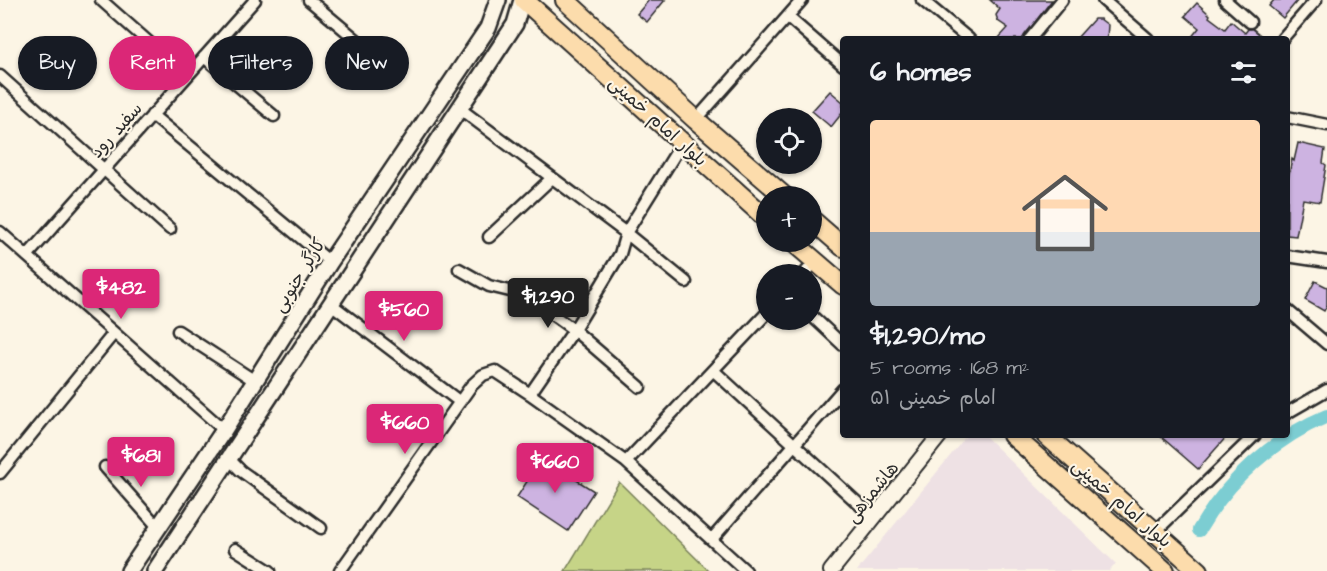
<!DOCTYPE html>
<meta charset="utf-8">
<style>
body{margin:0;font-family:"Architects Daughter","Playpen Sans Arabic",sans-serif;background:#20242c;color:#f1f3f6;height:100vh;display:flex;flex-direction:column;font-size:22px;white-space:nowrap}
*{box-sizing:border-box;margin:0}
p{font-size:20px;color:#9ea1a6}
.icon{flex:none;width:33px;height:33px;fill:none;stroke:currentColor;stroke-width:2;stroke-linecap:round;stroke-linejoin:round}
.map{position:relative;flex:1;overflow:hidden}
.details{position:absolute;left:840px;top:36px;width:450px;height:402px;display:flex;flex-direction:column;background:#171b24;border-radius:6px;box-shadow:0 2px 4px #0004}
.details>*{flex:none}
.top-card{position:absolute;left:18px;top:36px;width:570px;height:54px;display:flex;gap:12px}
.fabs{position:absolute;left:756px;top:108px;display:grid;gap:12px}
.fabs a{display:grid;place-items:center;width:66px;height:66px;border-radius:50%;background:#171b24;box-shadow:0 2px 4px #0004;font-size:30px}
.price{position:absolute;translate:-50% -51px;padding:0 14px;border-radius:6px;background:#db2777;color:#fff;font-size:20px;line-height:39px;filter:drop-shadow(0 2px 3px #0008)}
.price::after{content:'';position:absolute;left:50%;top:36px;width:18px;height:14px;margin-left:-9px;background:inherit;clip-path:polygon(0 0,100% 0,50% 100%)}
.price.active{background:#222;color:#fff}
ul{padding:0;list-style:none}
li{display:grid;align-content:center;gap:12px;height:318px;padding:0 30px}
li+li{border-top:2px solid #363941}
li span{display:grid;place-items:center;height:186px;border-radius:6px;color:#555}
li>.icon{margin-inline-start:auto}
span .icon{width:108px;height:108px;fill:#fffc;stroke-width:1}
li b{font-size:26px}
h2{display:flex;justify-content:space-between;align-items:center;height:72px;padding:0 30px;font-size:26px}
.pill{padding:0 21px;border-radius:27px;background:#171b24;box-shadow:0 2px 4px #0004;font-size:21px;line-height:54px}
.pill.active{background:#db2777;color:#fff}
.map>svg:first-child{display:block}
</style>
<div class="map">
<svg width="1327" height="571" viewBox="0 0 1327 571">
<rect width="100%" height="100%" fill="#fcf5e5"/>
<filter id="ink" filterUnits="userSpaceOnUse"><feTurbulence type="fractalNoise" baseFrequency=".0167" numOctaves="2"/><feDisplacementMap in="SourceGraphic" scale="12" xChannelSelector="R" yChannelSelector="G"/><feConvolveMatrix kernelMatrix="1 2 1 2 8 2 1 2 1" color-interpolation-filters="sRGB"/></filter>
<g filter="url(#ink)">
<path fill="#eee1e4" d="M967 435H984L1116 564 1109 571H857Z"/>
<path fill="#c6d487" stroke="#788059" stroke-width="1.5" d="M619 482 709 571H565Z"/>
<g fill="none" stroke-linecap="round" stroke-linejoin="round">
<path stroke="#7bcdd2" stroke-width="14" d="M1199 530C1228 480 1274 438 1327 416"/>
</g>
<path fill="#cdb3e1" stroke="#2b2b2b" stroke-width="1.5" d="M649 0H665L647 22 637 14Z
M990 0H1052L1022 39H998L1008 28 998 21 996 15 1000 9Z
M1274 0H1298L1283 18 1269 6Z
M1197 3 1210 15 1209 17 1225 29 1231 21 1245 33 1248 29H1253L1265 39H1190L1199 28 1185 16Z
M1094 19H1100L1108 25 1107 39H1076Z
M830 91 843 102V112L831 127 812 111Z
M1298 143 1325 149 1323 163 1326 165 1320 202 1303 199 1296 236 1287 235V184L1292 159 1294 161Z
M1315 281 1327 287V305L1324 311 1305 300Z
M1159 435H1228L1198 469Z
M542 458 594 491 568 531 517 497Z"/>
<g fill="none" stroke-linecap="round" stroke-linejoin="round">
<g stroke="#2b2b2b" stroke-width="15">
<path id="minor" d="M101 0 187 76
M309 0 370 51
M922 0 969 39
M1103 0 1148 39
M1225 0 1250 22
M788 17 843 65
M1030 39 1062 0
M1282 39 1316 0
M204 57 274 116
M0 76 170 229
M459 108 626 233 686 282
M152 115 330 262
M1287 117 1327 125
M696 120 802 0
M0 232 224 430
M489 237 552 178
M27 256 255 0
M1287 256 1327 262
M459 269 489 286 514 292 539 305 574 330 640 387
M804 274 816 261
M331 304 460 402
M1287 310 1327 344
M812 316 843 345
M178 331 255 381
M713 370 874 518
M530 394 574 330 620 254 626 233 682 143
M1287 413 1327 390
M229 459 241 471 321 528
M626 462 766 314
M105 467 158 527
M0 473 114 333
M1155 532 1255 435
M712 539 843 389
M235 549 270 571
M340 571 471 386 483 375 495 371 530 394 626 462 746 571"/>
</g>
<g stroke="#2b2b2b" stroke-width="18">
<path id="tertiary" d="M831 571 940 435"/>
</g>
<g stroke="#2b2b2b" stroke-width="20">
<path id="secondary" d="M129 571 224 430 330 262 488 28 498 0
M155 571 515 24 522 0"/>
</g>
<g stroke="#2b2b2b" stroke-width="22">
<path id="primary" d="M524 0 766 218
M565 0 696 120 784 196
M812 220 843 247
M793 242 843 285
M1012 435 1165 571
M1046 435 1199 571"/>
</g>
<use href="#minor" stroke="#fcf5e5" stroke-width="10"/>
<use href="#tertiary" stroke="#fcf5e5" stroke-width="14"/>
<use href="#secondary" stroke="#fcf5e5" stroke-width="15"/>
<use href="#primary" stroke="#fcdcac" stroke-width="18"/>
</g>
</g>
<g text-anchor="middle" stroke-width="4.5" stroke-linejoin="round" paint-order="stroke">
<g font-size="18" fill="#2b2b2b" stroke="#fcf5e5">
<text transform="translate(658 121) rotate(42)" y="6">بلوار امام خمینی</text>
<text transform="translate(116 130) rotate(-48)" y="6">سفید رود</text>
<text transform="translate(299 275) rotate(-58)" y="6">کارگر جنوبی</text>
<text transform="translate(872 492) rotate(-51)" y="6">هاشمزهی</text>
<text transform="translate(1122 503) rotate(41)" y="6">بلوار امام خمینی</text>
</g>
</g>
</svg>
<div class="fabs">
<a><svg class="icon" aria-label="locate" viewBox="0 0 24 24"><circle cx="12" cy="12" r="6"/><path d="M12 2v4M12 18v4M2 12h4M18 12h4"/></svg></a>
<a>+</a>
<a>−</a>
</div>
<b class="price" style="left:121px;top:320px">$482</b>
<b class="price active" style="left:548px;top:329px">$1,290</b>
<b class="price" style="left:404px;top:342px">$560</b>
<b class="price" style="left:405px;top:455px">$660</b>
<b class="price" style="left:141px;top:488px">$681</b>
<b class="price" style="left:555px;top:494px">$660</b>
<div class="top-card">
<a class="pill">Buy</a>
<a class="pill active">Rent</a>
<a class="pill">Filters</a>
<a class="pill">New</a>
</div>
<section class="details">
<h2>6 homes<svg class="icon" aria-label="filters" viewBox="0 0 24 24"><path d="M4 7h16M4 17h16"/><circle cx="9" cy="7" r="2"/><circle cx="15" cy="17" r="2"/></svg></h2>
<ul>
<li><span style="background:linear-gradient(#ffd9b3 60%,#9aa5b1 0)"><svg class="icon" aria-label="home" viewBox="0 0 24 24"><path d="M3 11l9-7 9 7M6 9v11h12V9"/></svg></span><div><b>$1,290/mo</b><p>5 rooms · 168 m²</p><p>امام خمینی ۵۱</p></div></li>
</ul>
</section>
</div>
